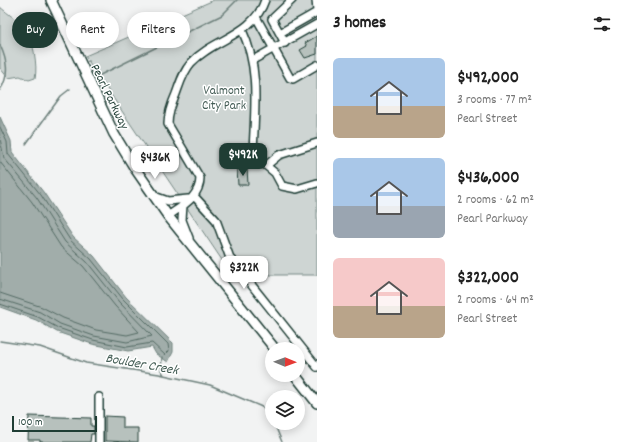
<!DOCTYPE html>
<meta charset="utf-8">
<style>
body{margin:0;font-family:Dekko,sans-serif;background:#f2f2f2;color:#222;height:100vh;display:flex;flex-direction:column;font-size:15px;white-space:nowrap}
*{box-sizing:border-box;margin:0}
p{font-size:13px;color:#767676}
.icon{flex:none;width:22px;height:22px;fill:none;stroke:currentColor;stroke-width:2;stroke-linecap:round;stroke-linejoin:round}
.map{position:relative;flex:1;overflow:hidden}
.panel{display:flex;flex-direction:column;background:#fff;width:312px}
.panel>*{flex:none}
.banner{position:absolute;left:12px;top:12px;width:245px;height:36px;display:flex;gap:8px}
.needle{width:26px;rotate:91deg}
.tools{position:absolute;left:265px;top:342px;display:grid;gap:8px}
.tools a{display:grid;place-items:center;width:40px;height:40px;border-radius:50%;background:#fff;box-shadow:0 2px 10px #0003;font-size:20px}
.scale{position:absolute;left:12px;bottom:10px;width:85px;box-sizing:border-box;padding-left:4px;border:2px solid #1f3d34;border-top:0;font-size:11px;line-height:14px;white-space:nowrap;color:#1f3d34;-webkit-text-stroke:3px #fff;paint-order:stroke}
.price{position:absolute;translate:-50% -34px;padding:0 9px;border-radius:8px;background:#fff;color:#222;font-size:13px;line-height:26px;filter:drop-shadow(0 1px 2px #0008)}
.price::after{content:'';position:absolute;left:50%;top:24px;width:12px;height:9px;margin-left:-6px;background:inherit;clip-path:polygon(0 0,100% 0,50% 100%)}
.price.active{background:#1f3d34;color:#fff}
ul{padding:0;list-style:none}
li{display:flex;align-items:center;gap:12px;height:100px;padding:0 16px}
li span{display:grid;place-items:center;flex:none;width:112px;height:80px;border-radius:6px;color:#555}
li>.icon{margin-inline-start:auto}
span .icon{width:48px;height:48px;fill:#fffc;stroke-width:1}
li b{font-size:17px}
h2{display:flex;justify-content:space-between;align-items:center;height:48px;padding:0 16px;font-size:17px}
.pill{padding:0 14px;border-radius:18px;background:#fff;box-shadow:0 2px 10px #0003;font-size:14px;line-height:36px}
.pill.active{background:#1f3d34;color:#fff}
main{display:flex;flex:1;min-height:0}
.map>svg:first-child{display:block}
</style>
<main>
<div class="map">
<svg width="317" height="442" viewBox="0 0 317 442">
<rect width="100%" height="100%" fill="#f2f3f3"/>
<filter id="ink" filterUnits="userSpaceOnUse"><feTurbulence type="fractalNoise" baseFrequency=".025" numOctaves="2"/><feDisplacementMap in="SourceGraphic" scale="8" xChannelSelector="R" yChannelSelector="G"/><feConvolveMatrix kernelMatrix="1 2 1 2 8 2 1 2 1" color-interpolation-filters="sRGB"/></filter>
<g filter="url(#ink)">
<path fill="#ced5d3" stroke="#768984" d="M214 0H317V275H232L85 56Z
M0 7C8 14 19 21 26 29 33 38 38 67 35 78L29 80 20 76 8 78 0 68Z"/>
<path fill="#a1adaa" stroke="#6d807b" d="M0 117 11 141 12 152 44 193 73 237 94 256 126 297 173 343V352L168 362 156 354 152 347 128 351 92 344 57 332 36 320 0 307Z"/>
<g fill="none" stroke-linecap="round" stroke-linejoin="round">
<path stroke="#536a63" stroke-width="1" d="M0 127 7 142 8 154 41 195 70 240 91 259 123 299 168 344 169 351 165 355 152 343 127 347 93 340 58 328 38 317 0 304
M0 139 4 158 37 198 65 242 87 262 119 302 152 336 127 342 94 336 60 324 40 312 0 299
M0 162 32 202 61 247 83 266 115 306 139 332 127 335 96 330 63 318 42 307 0 293"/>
<path stroke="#6d807b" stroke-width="1.5" d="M0 45C7 60 10 75 0 90
M96 77 222 15 237 0
M26 144 61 96 70 89
M0 341 40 347 86 363 159 374 210 385 262 407 272 419
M162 357 161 370 164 375
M274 423 282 442"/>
</g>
<path fill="#b7c1bd" stroke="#1f3d34" d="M317 36V54L305 58 300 50 307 46 305 43Z
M247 168 248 185H238L237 169Z
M29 416 91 418V426H94V434H91L90 442H40V440H28Z
M105 416 123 417V428H138V442L105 441Z"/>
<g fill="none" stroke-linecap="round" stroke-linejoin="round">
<g stroke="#1f3d34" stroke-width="10">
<path id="minor" d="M316 0 317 11
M256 17 290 78 293 79 317 65
M242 30C261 70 254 113 253 155L275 173 282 186 297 189 317 183
M280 33 317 12
M285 43 272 19 292 0
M253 60 317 24
M267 165 279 155 317 143
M154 196 168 201 188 199
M194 196 216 220 230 258 317 367
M183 205 182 220 189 238
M168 216C182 206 200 197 200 178L168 124C168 113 172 103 176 94 180 83 183 72 191 63 214 38 253 36 265 0
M99 442V397"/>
</g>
<g stroke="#1f3d34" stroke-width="12">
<path id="major" d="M51 0 114 134 134 167 168 216 275 349
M295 375 317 403"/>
</g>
<use href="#minor" stroke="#fff" stroke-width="7"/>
<use href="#major" stroke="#fff" stroke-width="9"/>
</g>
</g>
<g text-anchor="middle" stroke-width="3" stroke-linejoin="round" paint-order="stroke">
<g font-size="13" fill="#425b54" stroke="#fff">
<text x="224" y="94">Valmont<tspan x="224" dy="15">City Park</tspan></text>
</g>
<g font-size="13" fill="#1f3d34" stroke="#fff">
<text transform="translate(111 96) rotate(64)" y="5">Pearl Parkway</text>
</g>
<g font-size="14" font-style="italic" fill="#465f57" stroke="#fff">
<text transform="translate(142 363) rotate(10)" y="5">Boulder Creek</text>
</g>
</g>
</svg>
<div class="tools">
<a><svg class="needle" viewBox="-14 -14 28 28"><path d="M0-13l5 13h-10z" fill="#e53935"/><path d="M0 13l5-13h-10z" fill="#767676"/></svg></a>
<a><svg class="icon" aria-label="layers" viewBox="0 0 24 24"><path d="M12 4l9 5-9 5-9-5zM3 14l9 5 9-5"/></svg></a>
</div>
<div class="scale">100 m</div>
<b class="price active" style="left:243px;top:177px">$492K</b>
<b class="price" style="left:155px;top:180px">$436K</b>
<b class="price" style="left:244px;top:290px">$322K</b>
<div class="banner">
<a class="pill active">Buy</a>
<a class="pill">Rent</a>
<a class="pill">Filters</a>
</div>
</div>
<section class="panel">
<h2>3 homes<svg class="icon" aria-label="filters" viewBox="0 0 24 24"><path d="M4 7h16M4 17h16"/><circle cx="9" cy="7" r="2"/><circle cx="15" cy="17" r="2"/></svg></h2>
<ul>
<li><span style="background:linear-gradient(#a9c7e8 60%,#b9a48a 0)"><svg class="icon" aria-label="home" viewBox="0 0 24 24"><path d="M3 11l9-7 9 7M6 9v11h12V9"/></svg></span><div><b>$492,000</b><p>3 rooms · 77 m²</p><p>Pearl Street</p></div></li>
<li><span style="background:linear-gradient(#a9c7e8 60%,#9aa5b1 0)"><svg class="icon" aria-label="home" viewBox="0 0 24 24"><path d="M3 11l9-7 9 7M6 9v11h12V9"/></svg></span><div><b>$436,000</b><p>2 rooms · 62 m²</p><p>Pearl Parkway</p></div></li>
<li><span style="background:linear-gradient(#f6c9c9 60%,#b9a48a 0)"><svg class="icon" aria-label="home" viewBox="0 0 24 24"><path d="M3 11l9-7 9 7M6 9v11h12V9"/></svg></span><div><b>$322,000</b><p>2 rooms · 64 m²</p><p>Pearl Street</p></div></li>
</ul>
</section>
</main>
